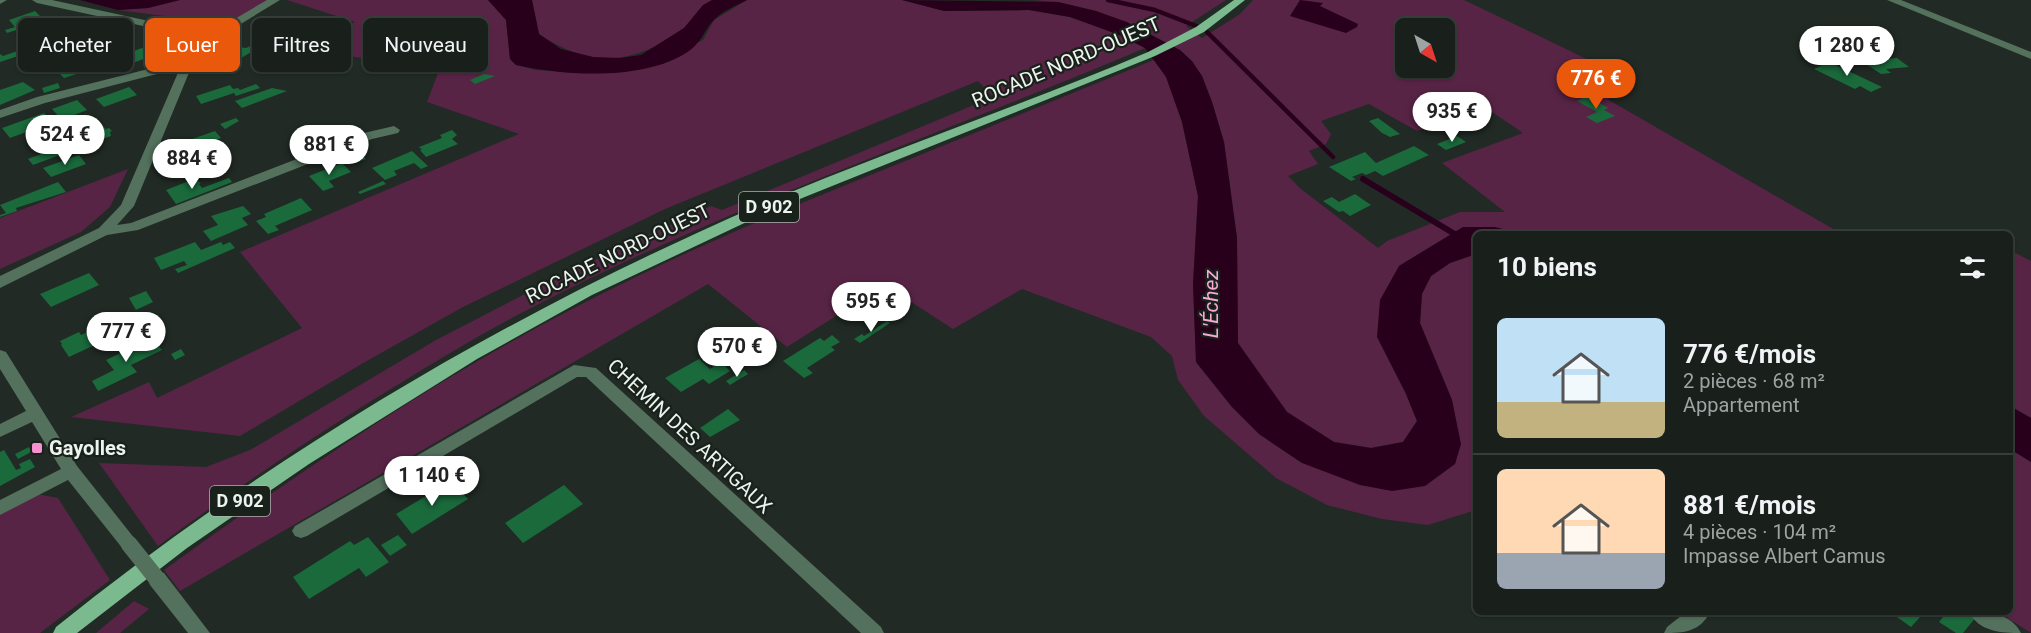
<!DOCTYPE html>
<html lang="fr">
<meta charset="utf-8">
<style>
body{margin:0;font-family:Roboto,sans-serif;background:#222824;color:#f1f3f6;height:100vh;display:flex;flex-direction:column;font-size:22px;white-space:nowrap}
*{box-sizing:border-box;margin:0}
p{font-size:20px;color:#9fa3a3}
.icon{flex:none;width:33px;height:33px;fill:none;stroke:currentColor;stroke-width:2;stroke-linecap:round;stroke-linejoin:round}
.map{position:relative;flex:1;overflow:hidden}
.details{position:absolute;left:1473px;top:231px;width:540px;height:384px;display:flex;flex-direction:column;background:#19201b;border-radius:9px;box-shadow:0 2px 4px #0004,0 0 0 2px #373e3a}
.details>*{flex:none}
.guide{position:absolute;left:18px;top:18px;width:570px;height:54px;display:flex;gap:12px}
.needle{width:39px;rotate:141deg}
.controls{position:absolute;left:1395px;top:18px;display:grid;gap:12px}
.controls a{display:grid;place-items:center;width:60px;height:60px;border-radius:9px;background:#19201b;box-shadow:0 2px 4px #0004,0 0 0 2px #373e3a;font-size:30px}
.price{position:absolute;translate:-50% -51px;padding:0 14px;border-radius:21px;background:#fff;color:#222;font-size:20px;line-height:39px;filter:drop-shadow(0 2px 3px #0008)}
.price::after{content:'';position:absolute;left:50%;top:36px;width:18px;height:14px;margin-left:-9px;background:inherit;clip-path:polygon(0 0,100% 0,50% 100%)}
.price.active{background:#ea580c;color:#fff}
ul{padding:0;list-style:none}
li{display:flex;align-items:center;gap:18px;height:150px;padding:0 24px}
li+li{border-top:2px solid #373e3a}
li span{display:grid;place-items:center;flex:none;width:168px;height:120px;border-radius:9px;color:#555}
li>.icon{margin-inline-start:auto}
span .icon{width:72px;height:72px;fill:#fffc;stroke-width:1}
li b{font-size:26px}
h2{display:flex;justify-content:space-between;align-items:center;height:72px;padding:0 24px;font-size:26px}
.chip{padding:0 21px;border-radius:9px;background:#19201b;box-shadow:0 2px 4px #0004,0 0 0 2px #373e3a;font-size:21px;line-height:54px}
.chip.active{background:#ea580c;color:#fff}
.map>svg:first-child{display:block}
</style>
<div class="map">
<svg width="2031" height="633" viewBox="0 0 2031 633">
<rect width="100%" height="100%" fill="#212a24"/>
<path fill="#582446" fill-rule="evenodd" d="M180 0H269L226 24 118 10 148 8Z
M287 0H488L506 20 510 59 516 65 536 70 579 73 640 69 703 40 714 20 747 0H902L944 11 1029 10 1070 17 1117 34 1145 48C940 135 727 206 529 309 483 333 438 360 394 387 312 437 235 489 158 546L99 463 206 467 250 450 436 340 560 276 711 206 722 210 993 97 978 81 665 209 463 307 365 362 240 436 71 417 149 382 157 398 302 328 240 252 519 134 427 102 440 68 301 50 355 22Z
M532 0H712C699 7 694 20 683 29 634 66 589 68 539 34Z
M1031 0H1226L1186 26 1202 38 1240 14 1253 0H1464L1622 76 1633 84 1630 92 1607 99 1842 234H1525L1494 227H1463L1399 266 1406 394 1417 421 1403 442 1371 448 1334 442 1287 412 1238 343 1237 238 1224 142 1212 102 1202 76 1192 62 1180 50 1096 11 1058 2ZM1406 28H1444V68H1406ZM1369 104 1417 131 1486 108 1523 133 1442 163 1505 212H1460L1387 241 1378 248 1301 189 1288 176 1318 164 1309 151 1326 144 1331 134 1321 121Z
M1154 60 1166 76 1182 122 1198 196 1193 284 1196 362 1232 407 1259 434 1302 463 1455 464 1460 444 1452 400 1420 323 1422 294 1431 276 1450 263 1476 254V510L1428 525 1382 519 1327 505 1276 478 1204 416 1178 380 1172 356 1151 337 1022 289 953 329 885 285 787 347 708 284 180 591 164 570C316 460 466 358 636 277 732 230 831 191 930 151 1005 121 1079 90 1154 60Z
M128 169 110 207 81 232 0 269V218Z
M2010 250 2031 261V418L2010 406Z
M2010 449 2031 462V633L1998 612H2010Z
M37 494 58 498 110 580 40 633H0V513Z
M134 601 149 609 120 633H96Z"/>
<path fill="#28001b" d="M80 0H180L148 8 118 10Z
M488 0H532L539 34 561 49 593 57 620 58 641 55 684 28 703 5 712 0H747C737 5 723 11 715 19 704 29 704 40 689 51 646 81 565 76 516 65L510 59 506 20Z
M902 0 1058 2 1096 11 1127 22 1180 50 1192 61 1202 76 1212 102 1224 142 1237 238 1238 343 1287 412 1334 442 1371 448 1403 442 1417 421 1406 394 1377 337 1380 300 1399 266 1463 227H1494L1525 234H1476V254L1450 263 1431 276 1422 294 1420 323 1452 400 1461 444 1455 464 1425 486 1392 491 1360 485 1302 463 1259 434 1232 407 1196 362 1193 284 1198 196 1182 122 1166 77 1145 48 1117 34 1070 17 1029 10 944 11Z
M1300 0 1323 3 1320 6 1358 24 1357 27 1346 33 1290 16Z
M2010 406 2031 418V462L2010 449Z"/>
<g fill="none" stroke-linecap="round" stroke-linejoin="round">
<path stroke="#28001b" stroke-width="4.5" d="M1108 0 1155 10 1204 29 1333 157"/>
<path stroke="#28001b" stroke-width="6" d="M1363 179 1458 236"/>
</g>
<path fill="#1a6a3c" d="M35 11 45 21 7 33 5 30 15 27 9 20Z
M60 28 72 35 35 45 29 38Z
M423 33 428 37 414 43 409 38Z
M98 37 106 38 118 44 92 55 73 49Z
M255 44 271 51 266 53 255 50 229 65 214 61 239 47 246 48Z
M26 48 30 52 0 62V54L3 56Z
M142 48 146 51 150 49 152 51 149 53 152 56 124 66 114 58Z
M1869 56 1874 60 1897 58 1909 67 1886 69 1891 73 1881 74 1857 58Z
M92 60 99 67 64 78 58 72Z
M1829 62 1861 77 1882 87 1871 92 1860 86 1855 89 1814 69Z
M484 74 495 76 475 84 470 80Z
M23 82 35 90 0 105V90Z
M58 83 60 88 44 93 42 88Z
M256 84 260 88 236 96 234 93 201 104 196 96 230 85 233 89 238 88 240 90Z
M129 87 137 95 104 107 96 99Z
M272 88 287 91 242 108 235 101Z
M1588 96 1608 108 1604 110 1615 116 1597 123 1586 117 1597 112 1577 101Z
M77 100 87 110 72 116 79 123 61 130 59 127 53 129 48 124 10 138 2 128 44 113 53 123 61 119 52 109Z
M236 118 239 121 225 129 220 124Z
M1378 118 1400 134 1390 137 1382 133 1369 121Z
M98 121 106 129 109 128 112 131 110 132 111 136 33 165 28 159 57 148 59 151 74 145 71 141 64 144 58 136Z
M452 130 457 135 452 139 458 144 426 157 420 150H422L419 147 442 138 440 135Z
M215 131 221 138 187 151 181 143Z
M1457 136 1466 142 1446 150 1437 144Z
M1414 146 1429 155 1383 176 1375 171 1366 175 1362 173 1352 177 1356 179 1351 181 1329 167 1365 152 1376 163Z
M215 150 223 160 181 176 174 166Z
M412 151 428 166 421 169 414 163 394 171 397 175 385 180 372 168Z
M359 152 366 159 355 163 348 156Z
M79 155 86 164 51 177 43 168Z
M342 163 351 172 329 181 334 187 323 191 309 176Z
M229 178 232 182 176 204 166 190 194 179 201 183 199 184 202 188Z
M383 181 386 184 360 194 358 192Z
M58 182 66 192 16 208 17 211 0 217V215L6 213 0 205Z
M1355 194 1371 205 1350 216 1343 211 1339 212 1323 201 1332 197 1339 202Z
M301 198 312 210 275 226 279 230 268 234 256 221 266 217 264 214Z
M243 206 251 214 242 218 248 225 211 241 203 231 218 225 211 216Z
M195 242 201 250 221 242 223 245 230 242 235 248 178 273 175 269 187 265 184 261 161 270 154 258Z
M89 273 99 285 51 307 40 294Z
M146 291 153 302 136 310 129 298Z
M887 321 890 323 860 343 854 339 862 334 864 336Z
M109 322 118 334 69 357 61 345 62 344 60 341 79 332 81 335Z
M832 335 840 342 831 347 835 350 807 368 813 373 804 378 783 361 820 338 824 341Z
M152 338 162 350 131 365 137 372 98 391 92 381 114 370 106 360Z
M181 349 185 355 175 360 171 354Z
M699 359 710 369 721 362 730 371 709 384 703 379 681 392 665 378Z
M744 370 748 374 730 385 726 381Z
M728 409 740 420 710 437 700 428Z
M29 447 31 452 18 459 15 454Z
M4 450 16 470 21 468 19 464 30 459 35 467 0 486V452Z
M451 481 468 499 412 534 396 514Z
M564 485 583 504 523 543 505 523Z
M398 535 407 545 390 556 381 545Z
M368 537 389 562 366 577 359 568 309 599 293 577 350 541 354 545Z
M1902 612H1918L1922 615 1911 627 1897 617Z
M1947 612H1968L1976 617 1963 633H1956L1939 622Z"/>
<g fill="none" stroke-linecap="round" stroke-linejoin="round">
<path fill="#53715c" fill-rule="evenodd" d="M0 0H7L0 4Z
M32 0H52L209 34 267 0H280L221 36 193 63 134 206 117 225 131 223 364 133 394 126 400 130 398 133 372 139 138 230 107 235 0 288V276L99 228 121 205 180 68 45 103 0 118V110L37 97 184 60 203 39 37 3Z
M1887 0H1901L2031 52V59Z
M0 350 6 352 77 466 135 539 138 544 135 549 129 552 123 549 68 480 0 515V500L61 469 32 422 0 437V424L26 411 0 369Z
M574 365 596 368 881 627 884 633H861L586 377H577L307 536 301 538 295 536 292 531 295 526Z
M157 571 164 573 210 633H188L150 585 148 579 150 573Z
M1686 612H1710C1700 632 1684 633 1664 633L1667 627Z
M1969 612C1988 612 2011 613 2021 633 2002 633 1979 632 1969 612Z"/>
<path fill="#7bba8e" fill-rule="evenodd" d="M1234 0H1245L1204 32 1155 56 770 211 592 295 477 359 309 464 187 548 77 633H53L56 627C251 470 469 337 697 233 844 165 999 115 1148 52L1196 27Z"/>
<path stroke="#53715c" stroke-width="17" d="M129 544 157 579"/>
</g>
<rect fill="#f690d0" stroke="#18211a" stroke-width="2" x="31" y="442" width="12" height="12" rx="3"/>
<g text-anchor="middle" stroke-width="4.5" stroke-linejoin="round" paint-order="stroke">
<g fill="#18211a" stroke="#adb4ae" stroke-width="1.5">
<rect x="739" y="192" width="60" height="30" rx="4.5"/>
<rect x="210" y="486" width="60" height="30" rx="4.5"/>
</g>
<g font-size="18" font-weight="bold" fill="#edf3ee">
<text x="769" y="213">D 902</text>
<text x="240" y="507">D 902</text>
</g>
<g font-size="20" fill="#edf3ee" stroke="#18211a">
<text transform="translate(1066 62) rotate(-23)" y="7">ROCADE NORD-OUEST</text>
<text transform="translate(618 253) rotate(-26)" y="7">ROCADE NORD-OUEST</text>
<text transform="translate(690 436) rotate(43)" y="7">CHEMIN DES ARTIGAUX</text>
</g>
<g font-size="20" font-weight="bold" fill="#edf3ee" stroke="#18211a" text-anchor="start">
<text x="49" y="455">Gayolles</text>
</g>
<g font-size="21" font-style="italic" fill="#f8a9d8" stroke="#18211a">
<text transform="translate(1211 304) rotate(-90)" y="7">L'Échez</text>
</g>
</g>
</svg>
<div class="controls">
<a><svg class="needle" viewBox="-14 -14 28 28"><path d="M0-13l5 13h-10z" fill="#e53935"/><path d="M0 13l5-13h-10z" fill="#9fa3a3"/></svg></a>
</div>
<b class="price" style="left:1847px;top:77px">1 280 €</b>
<b class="price active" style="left:1596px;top:110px">776 €</b>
<b class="price" style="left:1452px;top:143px">935 €</b>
<b class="price" style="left:65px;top:166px">524 €</b>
<b class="price" style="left:329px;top:176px">881 €</b>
<b class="price" style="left:192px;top:190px">884 €</b>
<b class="price" style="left:871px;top:333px">595 €</b>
<b class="price" style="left:126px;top:363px">777 €</b>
<b class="price" style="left:737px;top:378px">570 €</b>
<b class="price" style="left:432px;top:507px">1 140 €</b>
<div class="guide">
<a class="chip">Acheter</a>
<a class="chip active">Louer</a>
<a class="chip">Filtres</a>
<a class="chip">Nouveau</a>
</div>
<section class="details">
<h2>10 biens<svg class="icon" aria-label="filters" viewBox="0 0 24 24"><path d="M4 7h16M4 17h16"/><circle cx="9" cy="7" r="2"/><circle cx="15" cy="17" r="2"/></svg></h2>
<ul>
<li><span style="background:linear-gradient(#bfe0f5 70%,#c2b280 0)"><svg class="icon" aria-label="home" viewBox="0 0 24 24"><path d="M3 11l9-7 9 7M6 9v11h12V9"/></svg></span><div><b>776 €/mois</b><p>2 pièces · 68 m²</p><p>Appartement</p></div></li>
<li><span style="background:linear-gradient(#ffd9b3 70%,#9aa5b1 0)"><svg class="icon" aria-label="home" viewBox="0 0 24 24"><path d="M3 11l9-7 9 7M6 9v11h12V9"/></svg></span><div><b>881 €/mois</b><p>4 pièces · 104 m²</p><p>Impasse Albert Camus</p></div></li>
</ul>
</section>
</div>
